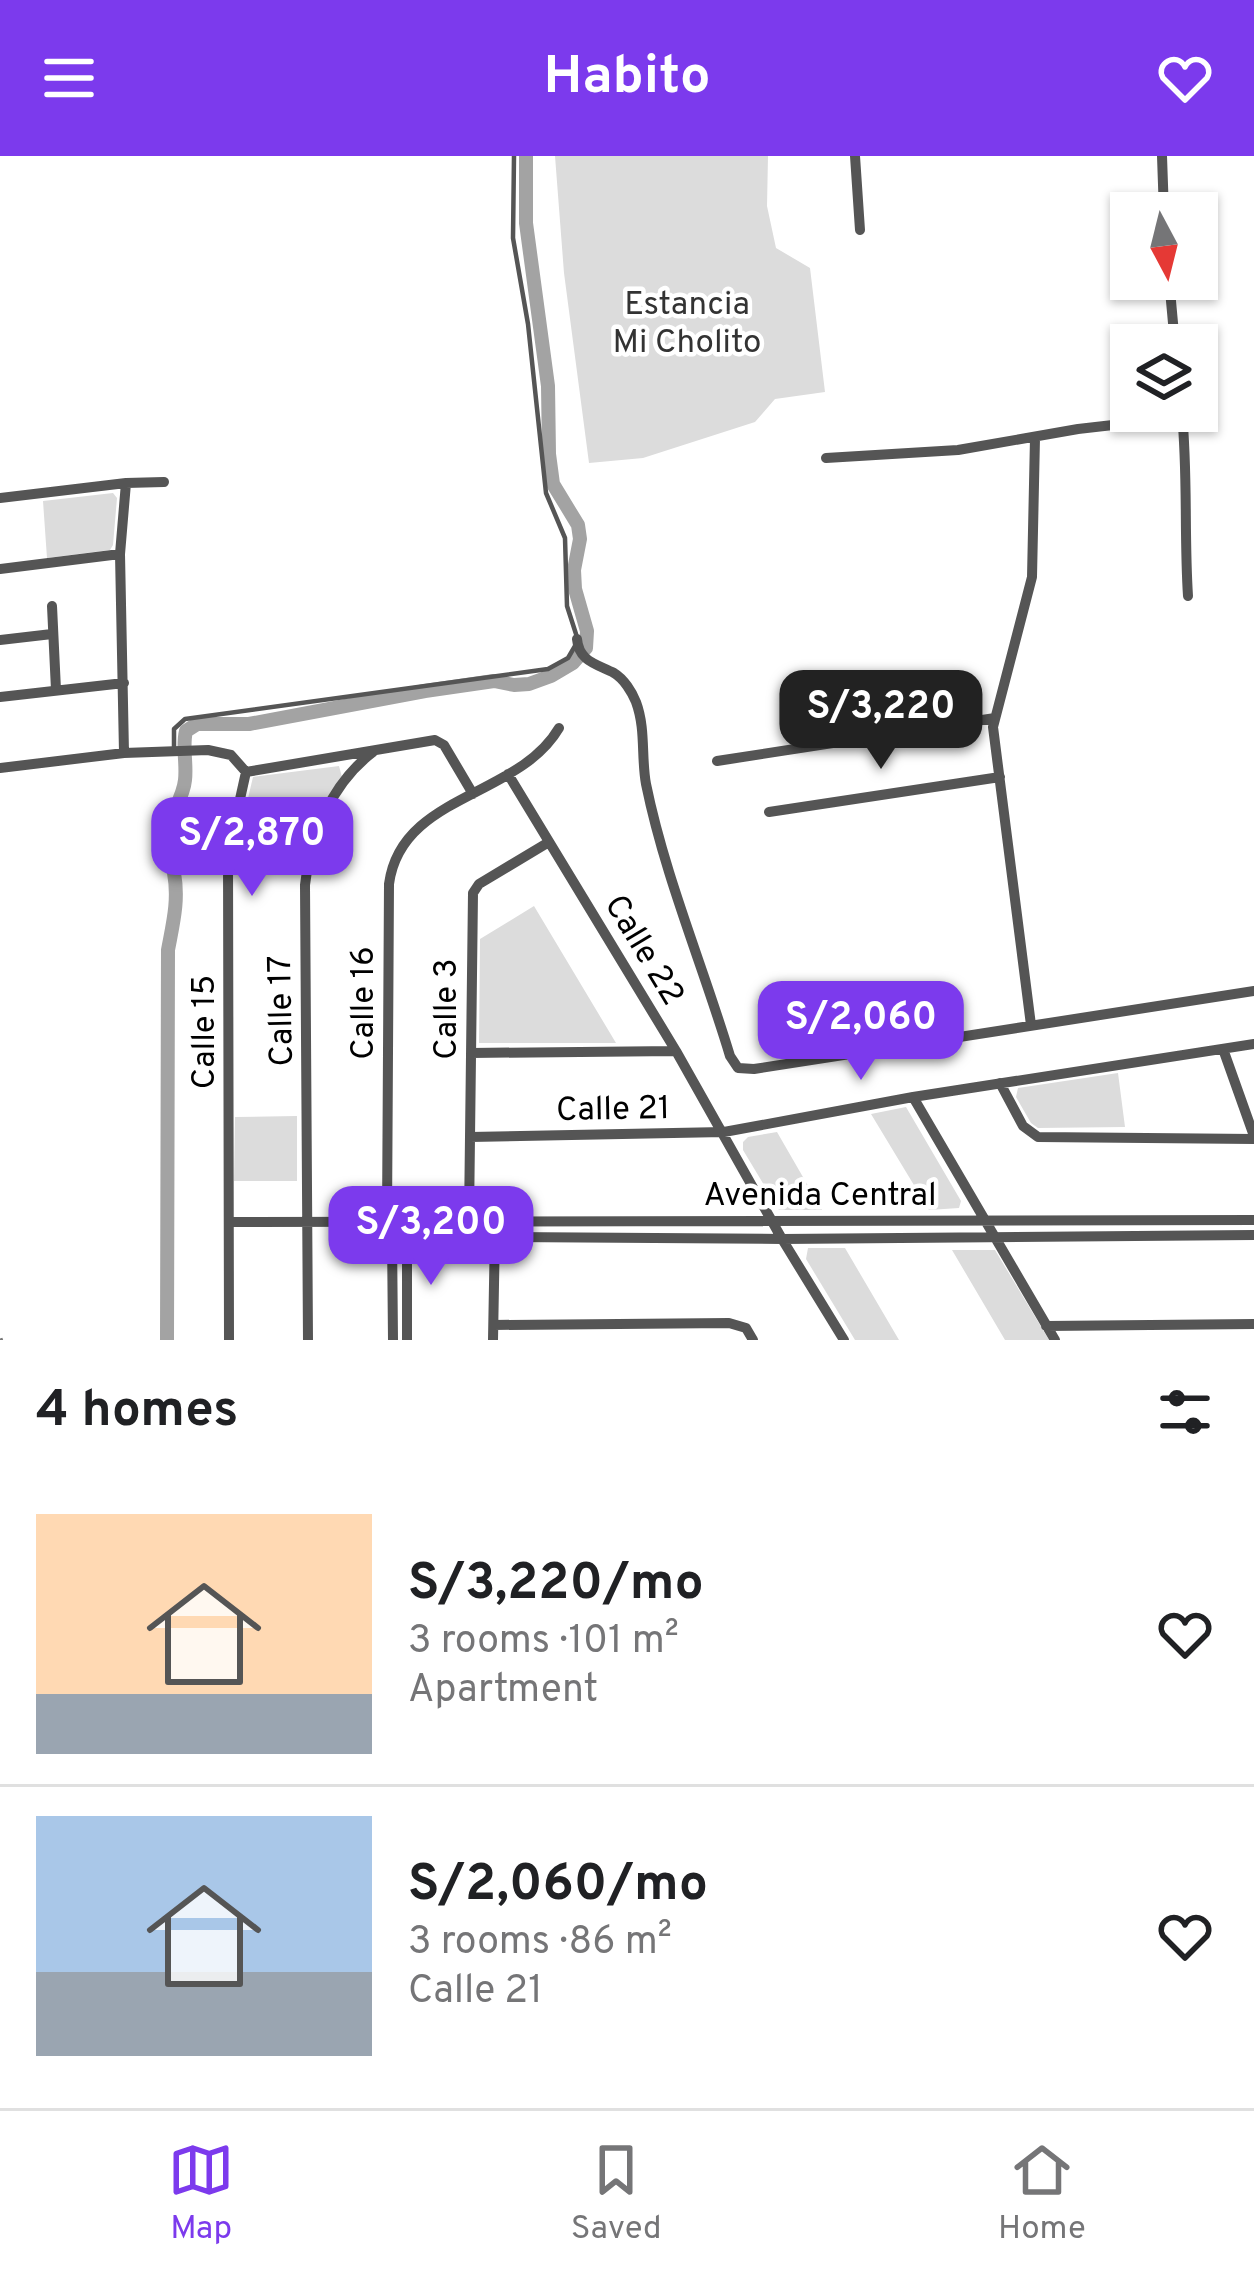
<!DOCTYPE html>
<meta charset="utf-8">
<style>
body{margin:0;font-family:Overpass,sans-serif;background:#f2f2f2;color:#202124;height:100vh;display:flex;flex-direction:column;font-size:45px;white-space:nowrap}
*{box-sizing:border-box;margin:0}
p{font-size:39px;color:#757577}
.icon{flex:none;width:66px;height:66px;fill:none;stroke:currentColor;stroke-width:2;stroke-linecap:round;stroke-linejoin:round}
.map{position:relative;height:1184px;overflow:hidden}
.details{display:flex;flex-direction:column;background:#fff;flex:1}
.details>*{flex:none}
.needle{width:78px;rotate:173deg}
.controls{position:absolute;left:1110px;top:36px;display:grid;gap:24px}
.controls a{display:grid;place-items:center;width:108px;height:108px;border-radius:0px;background:#fff;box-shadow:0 3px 9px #0004;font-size:60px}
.price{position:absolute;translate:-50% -102px;padding:0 27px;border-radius:24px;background:#7c3aed;color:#fff;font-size:39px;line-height:78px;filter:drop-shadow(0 3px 6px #0008)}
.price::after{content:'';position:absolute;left:50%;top:72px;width:36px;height:27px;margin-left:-18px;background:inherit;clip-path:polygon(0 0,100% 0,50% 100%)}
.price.active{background:#222;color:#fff}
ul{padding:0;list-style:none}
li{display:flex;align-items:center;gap:36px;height:300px;padding:0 36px}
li+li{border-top:3px solid #e0e0e0}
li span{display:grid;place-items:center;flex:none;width:336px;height:240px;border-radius:0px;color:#555}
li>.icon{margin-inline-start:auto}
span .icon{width:144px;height:144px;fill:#fffc;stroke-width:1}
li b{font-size:51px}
h2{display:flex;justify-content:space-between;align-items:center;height:144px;padding:0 36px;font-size:51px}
header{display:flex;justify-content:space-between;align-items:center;height:156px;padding:0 36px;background:#7c3aed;color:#fff;font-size:54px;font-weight:700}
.tabs{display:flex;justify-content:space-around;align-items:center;height:168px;border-top:3px solid #e0e0e0;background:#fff;font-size:33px;color:#757577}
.tabs a{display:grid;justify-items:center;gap:6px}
.tabs .active{color:#7c3aed}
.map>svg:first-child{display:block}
</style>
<header><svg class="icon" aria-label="menu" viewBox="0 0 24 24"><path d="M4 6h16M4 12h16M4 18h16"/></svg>Habito<svg class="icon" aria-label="heart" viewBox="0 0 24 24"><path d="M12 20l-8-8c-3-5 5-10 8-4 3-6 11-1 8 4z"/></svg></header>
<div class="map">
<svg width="1254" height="1184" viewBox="0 0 1254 1184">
<rect width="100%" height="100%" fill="#fff"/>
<path fill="#dcdcdc" d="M555 0H768L767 50 776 92 810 112 825 236 775 243 755 266 643 302 589 307 564 117Z
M113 337 117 342 113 389 110 394 47 402 43 345Z
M339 610 342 621 318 657 305 689H237L253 621Z
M534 750 616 887H479L480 783Z
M1118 917 1125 971 1038 972 1031 967 1016 941 1018 932Z
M906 951 961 1045 959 1052 929 1054 871 958Z
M297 960V1025H234L235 961Z
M777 976 822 1054H779L743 994V986L748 981Z
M808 1092H845L899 1184H855L806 1103Z
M952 1094H995L1049 1184H1005Z"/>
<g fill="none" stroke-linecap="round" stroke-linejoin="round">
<path stroke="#a3a3a3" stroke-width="14" d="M167 1184 168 794C173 767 179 744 174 717 172 707 167 698 166 689 164 665 183 646 185 624 187 607 182 591 186 575L197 568H249L425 535 494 525 514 529 529 528 551 520 573 507 586 492 587 475 575 433 574 414 580 383 578 369 553 328 549 298 548 230 526 67V0"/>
<path stroke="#777" stroke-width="3" stroke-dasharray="3 6" stroke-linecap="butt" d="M0 1184 3 1183"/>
<path stroke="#555" stroke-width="4.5" d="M514 0 513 82 528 168 546 337 565 382 567 450 576 478
M174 592V573L185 563 548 513 568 502 575 490"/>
<path stroke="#555" stroke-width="10" d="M855 0 860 74
M1162 0 1164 57
M1169 123 1175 189
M1182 258C1188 319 1184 379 1188 440
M826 302 958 294 1078 273 1183 261
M0 342 126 327 164 326
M0 413 120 398
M52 450 56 534
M577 483C579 506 597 508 614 517 624 523 632 536 636 546 646 573 641 601 646 628 665 721 703 810 730 900L738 912 754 913 1254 835
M0 484 52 478
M0 541 124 527
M124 597 120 398 126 327
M717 605 995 562
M0 612 124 597 208 594 231 599 246 616
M508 618 676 895 782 1083 844 1184
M769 656 1000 621
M1031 869 993 571 1032 421 1035 282
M1223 893 1254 980
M471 897 676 895
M1000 927 1023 970 1038 981 1254 983
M913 941 1055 1184
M470 981 724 976 913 941 1254 888
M469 1063 473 737 479 728 549 686
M229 1066 1254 1064
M392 1080 782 1083 1254 1079
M494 1169 729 1167 746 1172 753 1184
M1046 1170 1254 1168
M229 1184 228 697 246 616 435 584 444 589 473 638
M308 1184 305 729C310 679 332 627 373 596
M393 1184 392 1080 387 1064 389 728C401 638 518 642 559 572
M407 1184V1080
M493 1184 495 1073"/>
</g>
<g text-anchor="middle" stroke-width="9" stroke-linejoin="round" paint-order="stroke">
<g font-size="33" fill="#333" stroke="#fff">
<text x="687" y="158">Estancia<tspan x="687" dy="38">Mi Cholito</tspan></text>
</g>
<g font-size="33" fill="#000" stroke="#fff">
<text transform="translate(646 793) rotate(59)" y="12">Calle 22</text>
<text transform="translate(361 847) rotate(-90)" y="12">Calle 16</text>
<text transform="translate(444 853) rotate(-90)" y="12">Calle 3</text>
<text transform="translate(279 855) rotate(-91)" y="12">Calle 17</text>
<text transform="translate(202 876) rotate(-90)" y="12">Calle 15</text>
<text transform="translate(613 951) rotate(-1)" y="12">Calle 21</text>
<text x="820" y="1049">Avenida Central</text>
</g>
</g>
</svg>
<div class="controls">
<a><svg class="needle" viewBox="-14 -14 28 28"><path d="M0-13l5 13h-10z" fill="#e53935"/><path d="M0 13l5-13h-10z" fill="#757577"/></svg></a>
<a><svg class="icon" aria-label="layers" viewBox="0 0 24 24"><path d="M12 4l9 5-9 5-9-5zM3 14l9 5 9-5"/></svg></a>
</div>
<b class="price active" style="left:881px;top:616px">S/3,220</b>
<b class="price" style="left:252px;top:743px">S/2,870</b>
<b class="price" style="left:861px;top:927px">S/2,060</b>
<b class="price" style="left:431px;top:1132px">S/3,200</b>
</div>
<section class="details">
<h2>4 homes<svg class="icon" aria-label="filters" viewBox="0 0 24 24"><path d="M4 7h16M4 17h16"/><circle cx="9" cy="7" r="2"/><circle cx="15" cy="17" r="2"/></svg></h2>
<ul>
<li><span style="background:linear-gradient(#ffd9b3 75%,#9aa5b1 0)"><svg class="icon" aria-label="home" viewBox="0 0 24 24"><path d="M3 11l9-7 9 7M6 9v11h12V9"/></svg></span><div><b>S/3,220/mo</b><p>3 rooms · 101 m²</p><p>Apartment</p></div><svg class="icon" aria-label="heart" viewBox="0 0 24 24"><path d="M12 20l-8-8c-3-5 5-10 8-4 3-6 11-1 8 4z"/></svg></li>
<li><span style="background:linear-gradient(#a9c7e8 65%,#9aa5b1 0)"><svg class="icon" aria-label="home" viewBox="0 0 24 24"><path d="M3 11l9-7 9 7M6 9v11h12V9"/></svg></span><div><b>S/2,060/mo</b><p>3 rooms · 86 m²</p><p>Calle 21</p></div><svg class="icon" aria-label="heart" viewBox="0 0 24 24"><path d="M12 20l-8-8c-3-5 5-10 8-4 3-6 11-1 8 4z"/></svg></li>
</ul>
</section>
<nav class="tabs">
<a class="active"><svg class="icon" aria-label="map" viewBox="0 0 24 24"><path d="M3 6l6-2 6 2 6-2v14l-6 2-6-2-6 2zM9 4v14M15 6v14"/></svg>Map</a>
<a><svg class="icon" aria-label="saved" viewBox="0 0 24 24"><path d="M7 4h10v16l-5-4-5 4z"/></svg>Saved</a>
<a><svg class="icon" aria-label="home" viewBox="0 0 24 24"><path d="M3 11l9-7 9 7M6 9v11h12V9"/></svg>Home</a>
</nav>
